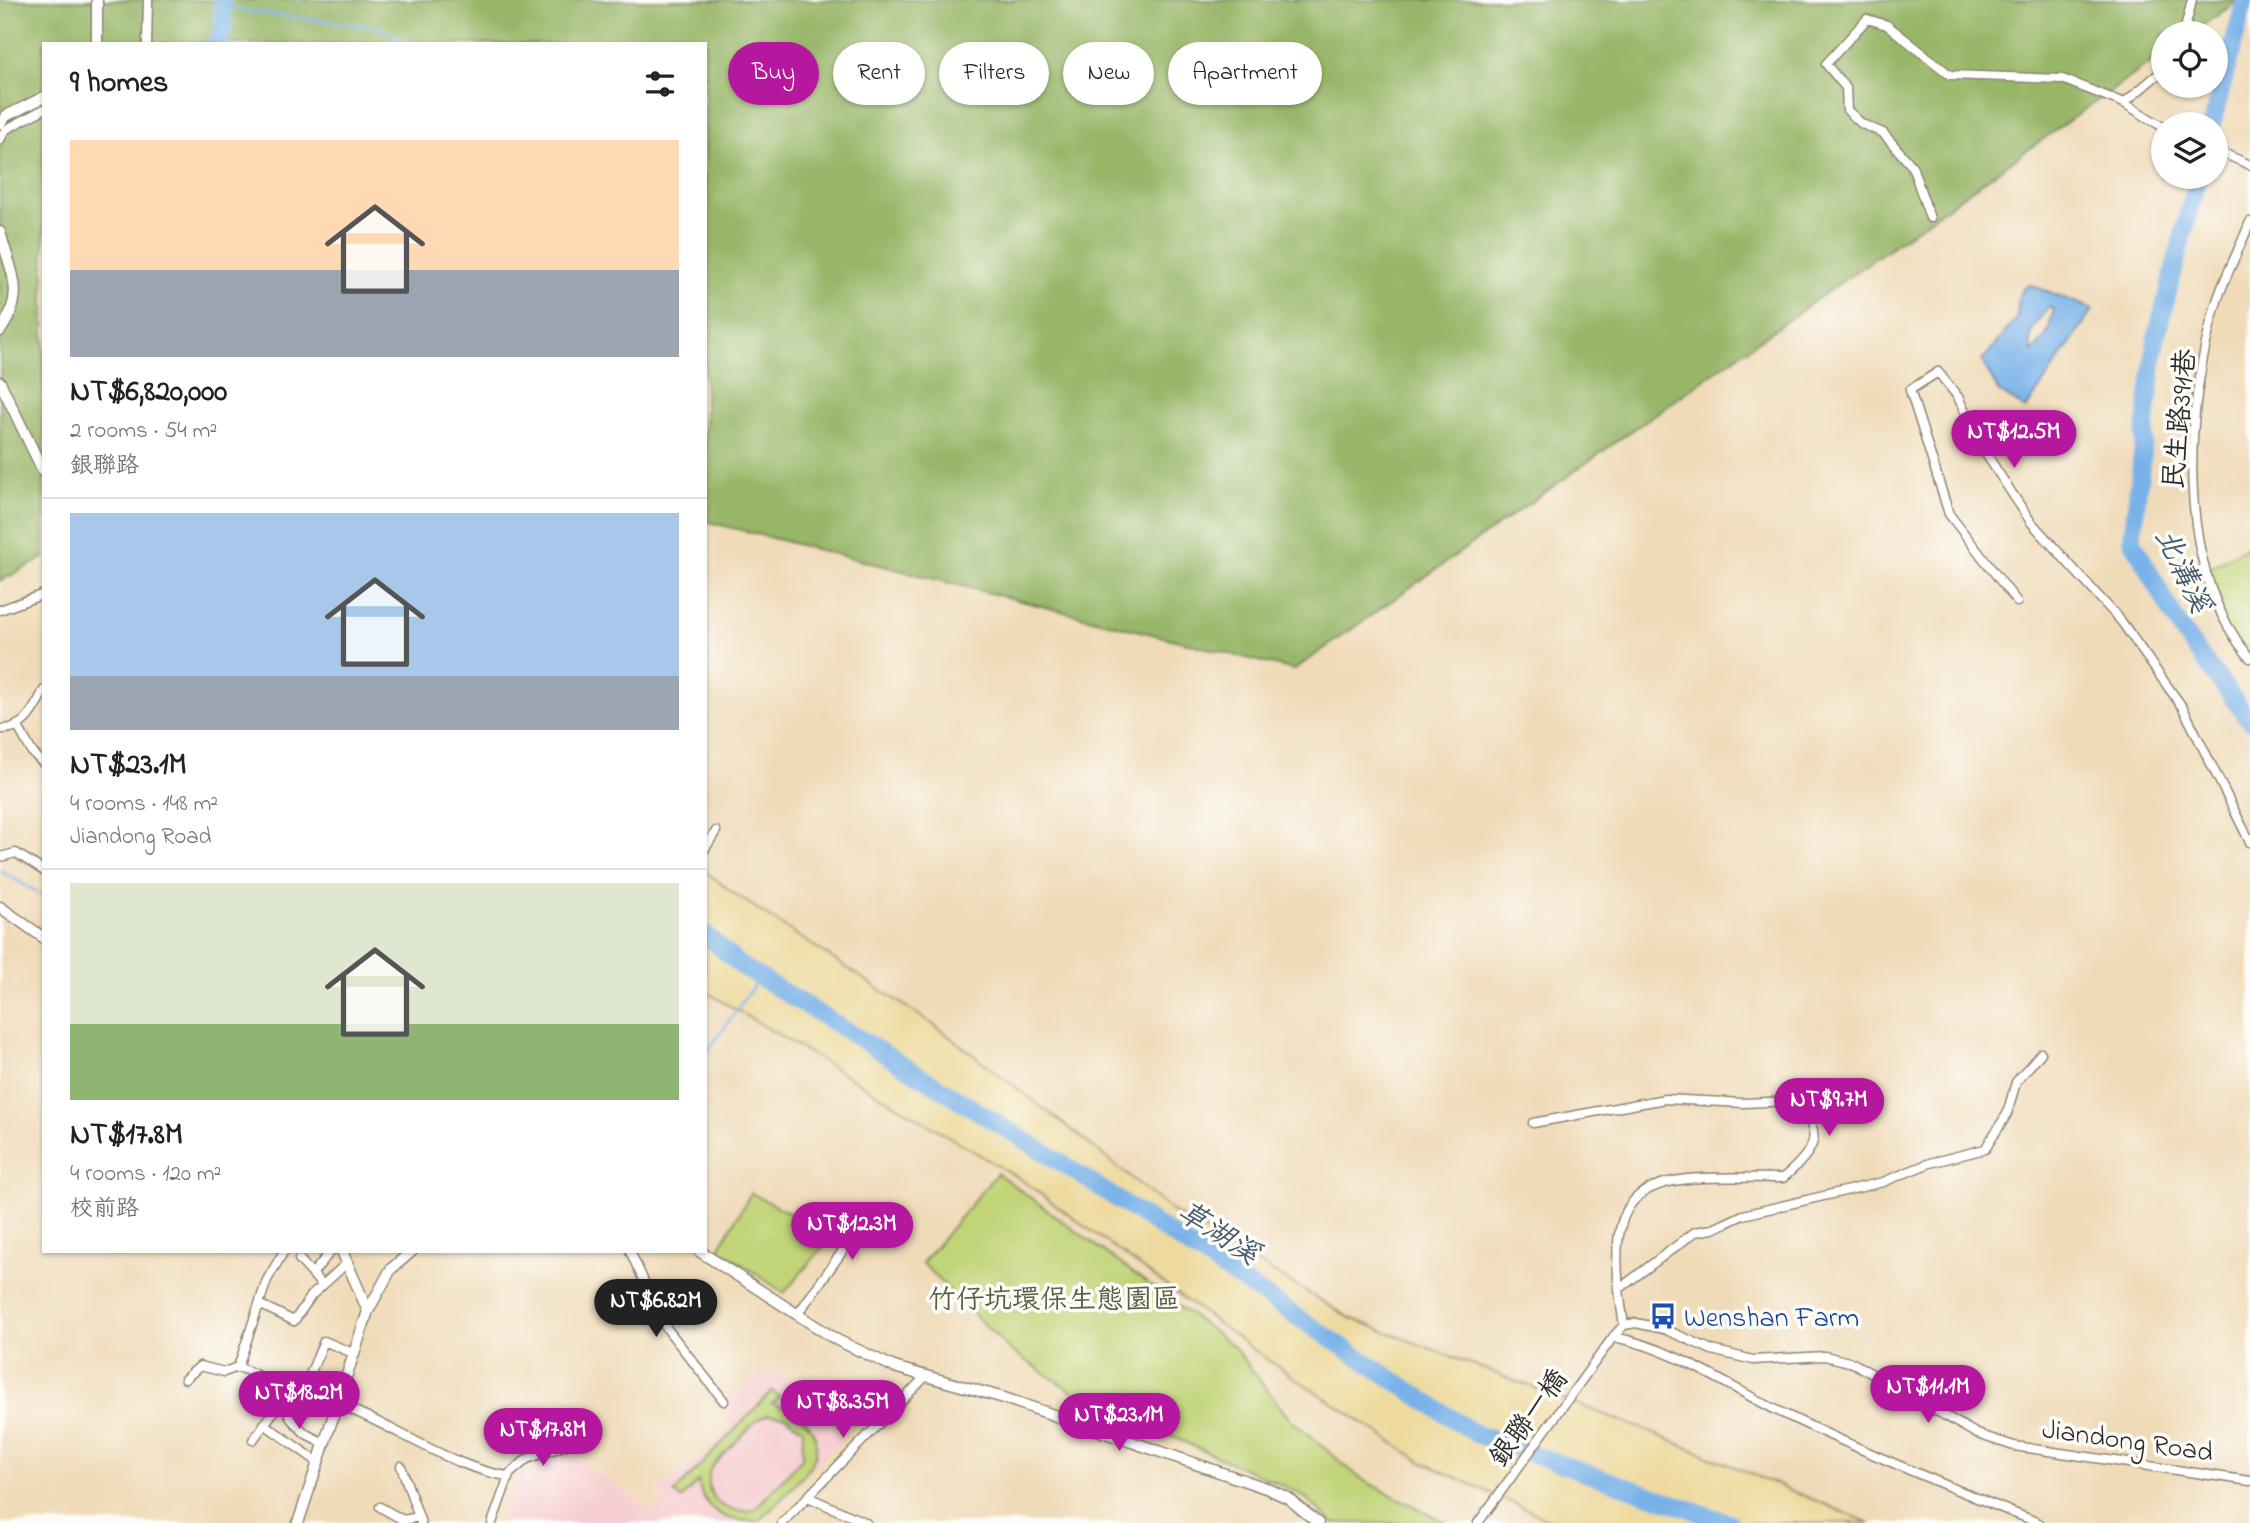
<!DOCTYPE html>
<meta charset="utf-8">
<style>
body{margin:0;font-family:"Indie Flower","LXGW WenKai TC",sans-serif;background:#f2f2f2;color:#222;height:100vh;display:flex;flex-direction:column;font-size:26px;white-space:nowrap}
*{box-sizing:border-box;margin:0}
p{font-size:23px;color:#767676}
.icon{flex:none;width:38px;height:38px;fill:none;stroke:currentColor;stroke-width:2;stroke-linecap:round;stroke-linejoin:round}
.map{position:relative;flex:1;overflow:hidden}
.details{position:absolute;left:42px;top:42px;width:665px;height:1211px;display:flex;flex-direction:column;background:#fff;border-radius:0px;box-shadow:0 2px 5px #0004}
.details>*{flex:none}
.top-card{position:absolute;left:728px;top:42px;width:665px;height:63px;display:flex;gap:14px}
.fabs{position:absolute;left:2151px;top:21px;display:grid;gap:14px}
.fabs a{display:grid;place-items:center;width:77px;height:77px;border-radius:50%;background:#fff;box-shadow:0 2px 5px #0004;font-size:35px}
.price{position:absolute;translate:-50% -60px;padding:0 16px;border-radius:24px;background:#b5179e;color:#fff;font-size:23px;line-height:46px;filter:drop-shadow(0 2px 4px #0008)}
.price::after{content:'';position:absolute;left:50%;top:42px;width:21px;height:16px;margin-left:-10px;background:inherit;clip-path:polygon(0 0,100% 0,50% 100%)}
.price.on{background:#222;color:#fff}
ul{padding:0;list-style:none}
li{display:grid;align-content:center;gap:14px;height:371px;padding:0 28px}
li+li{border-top:2px solid #e0e0e0}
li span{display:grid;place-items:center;height:217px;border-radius:0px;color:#555}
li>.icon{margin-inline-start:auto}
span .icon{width:126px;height:126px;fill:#fffc;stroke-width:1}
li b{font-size:30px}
h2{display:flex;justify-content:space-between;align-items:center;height:84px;padding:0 28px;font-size:30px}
.pill{padding:0 24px;border-radius:32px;background:#fff;box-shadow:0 2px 5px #0004;font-size:24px;line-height:63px}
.pill.on{background:#b5179e;color:#fff}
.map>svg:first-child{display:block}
</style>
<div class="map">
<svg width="2250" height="1523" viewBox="0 0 2250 1523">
<rect width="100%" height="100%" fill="#fdfcf7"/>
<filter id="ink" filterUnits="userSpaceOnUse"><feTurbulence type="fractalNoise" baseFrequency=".0143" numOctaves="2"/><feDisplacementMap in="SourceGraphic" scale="14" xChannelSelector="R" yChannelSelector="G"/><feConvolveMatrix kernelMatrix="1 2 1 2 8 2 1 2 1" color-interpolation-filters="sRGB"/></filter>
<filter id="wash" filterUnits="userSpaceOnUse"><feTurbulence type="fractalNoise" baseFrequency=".00686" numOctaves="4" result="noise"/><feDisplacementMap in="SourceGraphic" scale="28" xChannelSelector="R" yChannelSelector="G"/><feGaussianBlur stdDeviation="1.57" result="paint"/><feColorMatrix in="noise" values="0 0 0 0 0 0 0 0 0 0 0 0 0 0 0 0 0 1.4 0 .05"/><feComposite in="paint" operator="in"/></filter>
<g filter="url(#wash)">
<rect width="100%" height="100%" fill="#f0dbb9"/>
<path fill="#f7cfd2" d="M776 1370 844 1437 759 1523H499L517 1478 528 1468 538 1463 541 1468 568 1452 654 1513 667 1496 659 1490 663 1484 665 1486 707 1451 731 1425 723 1415 730 1408 726 1404 762 1374Z"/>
<path fill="#c1d478" stroke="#768052" stroke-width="2" fill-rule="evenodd" d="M2250 545V665L2232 645 2194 577Z
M997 1173 1233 1346 1289 1418 1361 1479 1446 1523H1333L1306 1498 1286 1487 1078 1395 1011 1351 922 1263Z
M751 1193 811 1224 830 1239 784 1293 719 1248Z
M772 1391 780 1397 772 1404C798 1407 828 1434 812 1463 802 1481 775 1504 760 1521 728 1523 704 1513 698 1481L681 1499 674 1493ZM767 1415 784 1416 803 1429 802 1458 754 1510C725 1514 703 1501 710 1469L757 1420Z"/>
<path fill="#98b668" stroke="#62704a" stroke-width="2" d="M0 0H2239L2192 33H2163V54L1294 670 705 521V44H44V558L0 581Z"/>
<path fill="#eeda9e" stroke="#8c8264" stroke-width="2" d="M705 871 736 895 937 1027 1082 1138 1172 1211 1350 1318 1650 1432 1870 1523H1557L1422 1462 1268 1360 1020 1179 705 991Z"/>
<path fill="#79b2e9" stroke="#526e8a" stroke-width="2" fill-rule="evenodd" d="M2028 284 2093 309 2026 409 1999 392 1982 361 2017 317 2019 295ZM2050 307 2054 310 2047 335 2032 352C2027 333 2036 320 2050 307Z"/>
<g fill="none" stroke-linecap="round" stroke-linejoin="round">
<path stroke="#79b2e9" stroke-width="2.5" d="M222 8 381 28 411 44
M219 38 231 44
M0 871 44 896
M705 1055 760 977"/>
<path stroke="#79b2e9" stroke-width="18" d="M217 44 223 30 222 0
M2212 124 2245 0
M2198 177 2156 338 2132 540 2182 631 2250 721
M705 934 740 965 1062 1163 1476 1434 1730 1523"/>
</g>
</g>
<g filter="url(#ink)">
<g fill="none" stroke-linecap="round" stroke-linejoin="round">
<g stroke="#8e8372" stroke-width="11">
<path id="minor" d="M2184 33 2192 0
M147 44 148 0
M2124 103 2163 70
M0 140 5 130 44 109
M2216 150 2250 165
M1930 218 1912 166 1883 133 1862 124 1847 110 1846 88 1826 64 1867 19 1887 25 1950 75 2062 79 2124 103 2163 127
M2250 222C2240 248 2226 274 2217 301 2185 407 2173 567 2250 658
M2017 602 1949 514 1910 390 1938 372 1958 397 1982 448 2031 522 2121 621 2183 708 2250 842
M0 610 44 594
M17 725 32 752 44 764
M0 729C24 731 35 708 44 690
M705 849 716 831
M0 857 16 853 44 871
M1533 1123 1665 1099 1743 1103 1792 1101C1827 1132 1816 1150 1783 1178 1651 1176 1597 1168 1624 1325
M630 1251 664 1325 724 1401
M299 1259 322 1285
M313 1273 331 1251
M1619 1289 1695 1232 1713 1229 1743 1215 1883 1182 1930 1163 1985 1149 2007 1114 2016 1082 2041 1053
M259 1304 294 1321 312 1295 347 1263
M797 1315 844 1249 836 1233 814 1215
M1613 1337C1671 1347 1726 1385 1778 1411 1863 1452 1951 1488 2039 1523
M238 1367 267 1280 284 1251
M185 1379 200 1366 224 1372 238 1367 253 1373 276 1389 292 1420 306 1434 324 1443
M342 1391 309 1377 324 1341 355 1354
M338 1404C391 1424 452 1468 507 1476L527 1459 569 1444
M264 1424 318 1462
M253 1440 283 1399
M401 1466 421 1523
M808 1497 866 1523
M380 1507 403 1520 419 1517
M492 1523 510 1473
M782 1523 924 1378
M1478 1523 1613 1337 1624 1325 1636 1323 1664 1329 1712 1350 1753 1360 1825 1356 1853 1363 1977 1434 2014 1446 2250 1481"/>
</g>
<g stroke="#8e8372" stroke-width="13">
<path id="tertiary" d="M97 44V0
M0 123 6 116 44 97
M0 232C11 274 27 293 0 331
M0 382 44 473
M0 907 44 938
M342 1251 368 1311
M699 1251 837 1340 894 1367 1004 1398 1266 1488 1288 1498 1318 1523
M298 1523 368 1311 391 1269 412 1251"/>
</g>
<use href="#minor" stroke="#fff" stroke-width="8"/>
<use href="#tertiary" stroke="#fff" stroke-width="10"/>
</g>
</g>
<defs>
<g id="bus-bare" transform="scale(2.1)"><path d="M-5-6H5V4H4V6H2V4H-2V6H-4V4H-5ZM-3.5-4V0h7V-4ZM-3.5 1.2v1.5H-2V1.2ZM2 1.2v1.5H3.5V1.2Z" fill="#1a4fb4" stroke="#fdfcf7" stroke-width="2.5" paint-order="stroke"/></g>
</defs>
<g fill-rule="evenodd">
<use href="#bus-bare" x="1663" y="1316"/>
</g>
<g text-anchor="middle" stroke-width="7" stroke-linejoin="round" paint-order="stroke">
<g font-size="28" fill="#2b2b2b" stroke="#fdfcf7">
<text transform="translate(2178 419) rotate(-85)" y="10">民生路391巷</text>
<text transform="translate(1527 1417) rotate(-54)" y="10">銀聯一橋</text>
<text transform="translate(2128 1439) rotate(8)" y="10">Jiandong Road</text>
</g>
<g font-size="28" fill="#585e42" stroke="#fdfcf7">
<text x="1054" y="1308">竹仔坑環保生態園區</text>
</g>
<g font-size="28" fill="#164399" stroke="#fdfcf7" text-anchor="start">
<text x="1684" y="1326">Wenshan Farm</text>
</g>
<g font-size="30" font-style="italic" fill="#465a6e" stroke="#fdfcf7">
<text transform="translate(2184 570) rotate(64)" y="10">北溝溪</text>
<text transform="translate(1219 1232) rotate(33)" y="10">草湖溪</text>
</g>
</g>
</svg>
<div class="fabs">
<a><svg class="icon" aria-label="locate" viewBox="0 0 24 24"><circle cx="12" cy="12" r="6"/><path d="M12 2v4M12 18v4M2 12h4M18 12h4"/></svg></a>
<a><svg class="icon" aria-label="layers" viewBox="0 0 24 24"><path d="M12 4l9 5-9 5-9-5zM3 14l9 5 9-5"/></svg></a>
</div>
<b class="price" style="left:2014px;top:470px">NT$12.5M</b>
<b class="price" style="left:1829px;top:1138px">NT$9.7M</b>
<b class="price" style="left:852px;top:1262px">NT$12.3M</b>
<b class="price on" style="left:656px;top:1339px">NT$6.82M</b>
<b class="price" style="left:1928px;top:1425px">NT$11.1M</b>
<b class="price" style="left:299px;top:1431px">NT$18.2M</b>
<b class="price" style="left:843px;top:1440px">NT$8.35M</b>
<b class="price" style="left:1119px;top:1453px">NT$23.1M</b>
<b class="price" style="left:543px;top:1468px">NT$17.8M</b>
<div class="top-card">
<a class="pill on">Buy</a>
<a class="pill">Rent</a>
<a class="pill">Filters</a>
<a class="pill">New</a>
<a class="pill">Apartment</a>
</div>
<section class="details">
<h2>9 homes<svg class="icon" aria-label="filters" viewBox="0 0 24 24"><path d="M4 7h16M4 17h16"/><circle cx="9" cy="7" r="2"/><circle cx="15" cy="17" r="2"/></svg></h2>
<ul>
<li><span style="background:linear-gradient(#ffd9b3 60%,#9aa5b1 0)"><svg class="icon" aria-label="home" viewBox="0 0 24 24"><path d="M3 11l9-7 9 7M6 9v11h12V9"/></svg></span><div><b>NT$6,820,000</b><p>2 rooms · 54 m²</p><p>銀聯路</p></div></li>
<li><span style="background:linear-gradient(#a9c7e8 75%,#9aa5b1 0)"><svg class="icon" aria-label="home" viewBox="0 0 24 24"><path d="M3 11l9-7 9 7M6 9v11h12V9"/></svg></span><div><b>NT$23.1M</b><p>4 rooms · 148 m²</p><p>Jiandong Road</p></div></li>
<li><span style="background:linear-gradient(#dfe7d0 65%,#8fb573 0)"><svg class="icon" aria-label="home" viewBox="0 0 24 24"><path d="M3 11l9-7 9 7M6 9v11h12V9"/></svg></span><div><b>NT$17.8M</b><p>4 rooms · 120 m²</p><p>校前路</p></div></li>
</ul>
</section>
</div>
